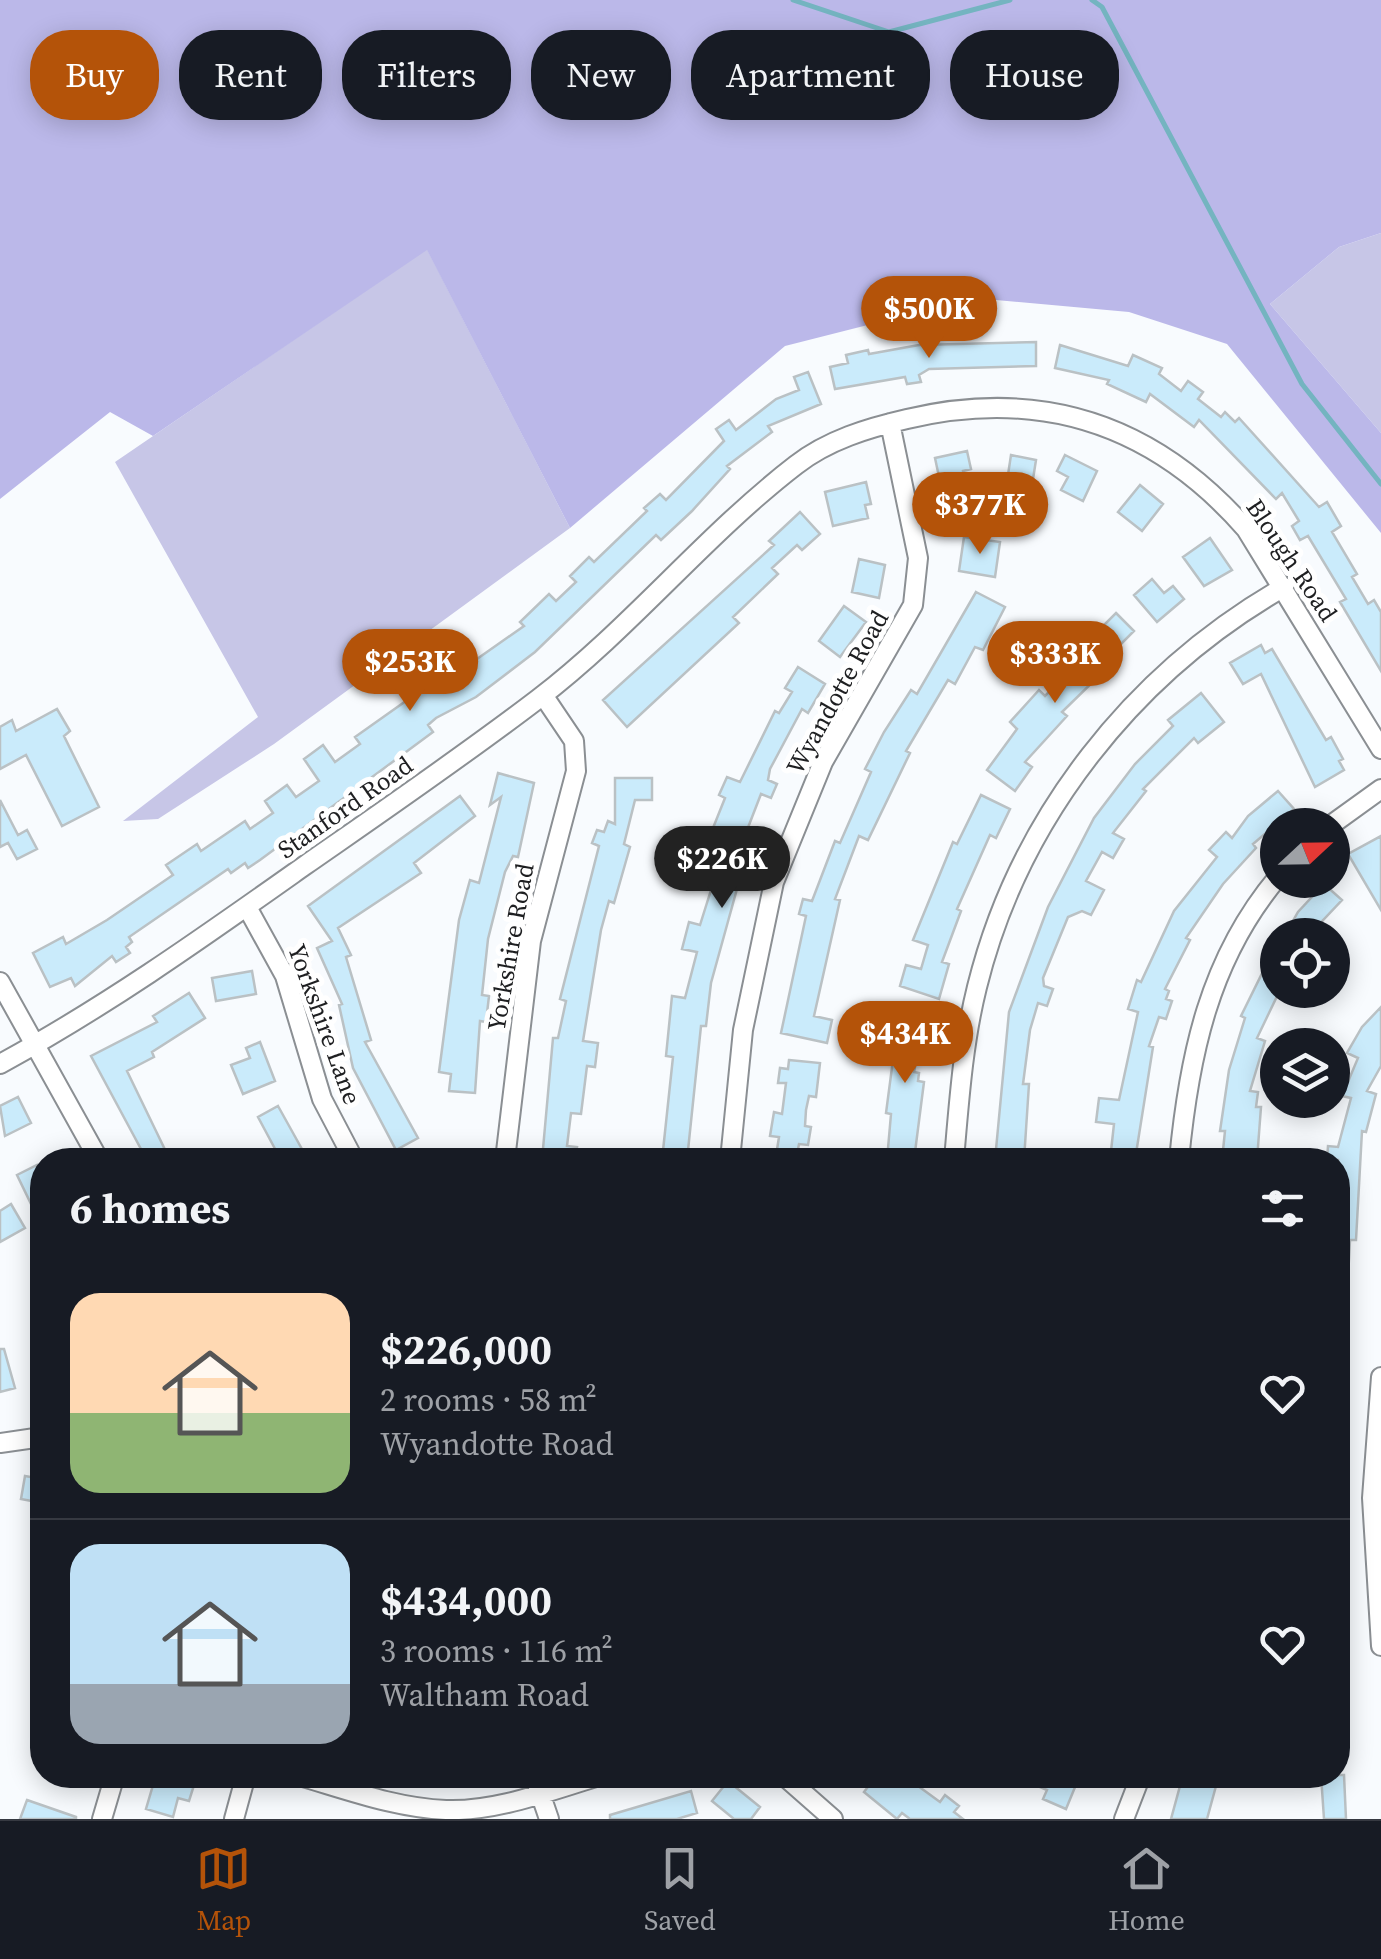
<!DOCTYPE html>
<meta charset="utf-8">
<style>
body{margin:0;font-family:"Source Serif 4",serif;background:#20242c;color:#f1f3f6;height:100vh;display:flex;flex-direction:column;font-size:38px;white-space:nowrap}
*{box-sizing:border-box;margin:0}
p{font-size:32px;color:#9ea1a6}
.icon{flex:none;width:55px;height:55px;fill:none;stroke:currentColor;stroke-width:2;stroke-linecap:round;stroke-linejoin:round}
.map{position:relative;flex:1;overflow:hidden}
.details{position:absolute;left:30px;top:1148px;width:1320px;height:640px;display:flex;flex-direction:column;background:#171b24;border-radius:40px;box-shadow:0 5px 25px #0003}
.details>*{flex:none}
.top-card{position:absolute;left:30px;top:30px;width:1322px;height:90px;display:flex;gap:20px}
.needle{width:65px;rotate:68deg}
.controls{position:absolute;left:1260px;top:808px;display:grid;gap:20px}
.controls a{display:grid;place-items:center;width:90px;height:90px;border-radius:50%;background:#171b24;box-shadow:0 5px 25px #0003;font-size:50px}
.price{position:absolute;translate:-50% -85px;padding:0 22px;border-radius:35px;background:#b45309;color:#fff;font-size:32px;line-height:65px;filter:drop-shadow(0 2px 5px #0008)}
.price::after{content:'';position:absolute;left:50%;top:60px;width:30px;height:22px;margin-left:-15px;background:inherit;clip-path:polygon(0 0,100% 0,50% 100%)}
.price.active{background:#222;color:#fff}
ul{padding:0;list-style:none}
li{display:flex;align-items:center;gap:30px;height:250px;padding:0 40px}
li+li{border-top:2px solid #363941}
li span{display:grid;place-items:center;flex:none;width:280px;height:200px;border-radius:30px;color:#555}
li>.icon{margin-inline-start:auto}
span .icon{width:120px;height:120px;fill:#fffc;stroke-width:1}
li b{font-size:42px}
h2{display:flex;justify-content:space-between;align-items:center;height:120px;padding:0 40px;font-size:42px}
.tag{padding:0 35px;border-radius:40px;background:#171b24;box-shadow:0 5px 25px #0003;font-size:35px;line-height:90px}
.tag.active{background:#b45309;color:#fff}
.menu{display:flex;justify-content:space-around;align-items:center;height:140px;border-top:2px solid #363941;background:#171b24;font-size:28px;color:#9ea1a6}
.menu a{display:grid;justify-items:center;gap:5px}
.menu .active{color:#b45309}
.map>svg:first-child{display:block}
</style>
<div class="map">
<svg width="1381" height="1819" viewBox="0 0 1381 1819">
<rect width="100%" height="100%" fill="#f8fbfe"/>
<path fill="#c7c6e7" d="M1381 233V433L1270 304 1339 247Z
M427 249 570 528 274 744 158 819 123 821 258 717 115 462Z"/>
<path fill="#bbb8e9" d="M0 0H1381V233L1339 247 1270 304 1381 433V533L1227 344 1129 312 974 298 785 346 570 528 427 250 153 436 110 412 0 499Z"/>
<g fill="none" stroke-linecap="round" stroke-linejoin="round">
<path stroke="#74b4c0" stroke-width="5" d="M793 0 889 32 1010 0
M1092 0 1102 7 1302 384 1381 484"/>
</g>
<path fill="#caebfb" stroke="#bac1c4" stroke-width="2.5" d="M1036 342V366L929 369 919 375 921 382 907 384 905 377 835 389 830 367 848 363 846 355 868 350 869 354 919 345Z
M1060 345 1128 366 1133 355 1162 368 1159 374 1181 391 1188 381 1203 392 1198 399 1221 417 1225 412 1235 422 1239 418 1319 507 1327 502 1341 526 1332 532 1357 574 1352 577 1368 604 1374 600 1381 612V671L1340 602 1346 599 1308 536 1300 540 1292 526 1299 521 1282 493 1276 499 1199 420 1194 427 1150 394 1146 402 1107 384 1109 380 1055 368Z
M808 372 821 404 768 426 772 432 727 466 730 469 692 511 661 540 656 535 535 652 476 697 436 718 428 725 433 732 260 860 248 868 245 863 231 873 228 869 129 937 132 942 126 947 130 953 116 962 112 956 75 986 71 978 50 987 33 953 63 937 66 944 107 920 173 875 166 865 197 844 201 851 245 821 250 829 273 813 265 801 287 785 296 797 319 781 304 759 323 745 335 762 360 744 355 737 427 686 424 680 460 656 467 666 524 626 520 622 549 594 556 601 576 582 570 576 589 557 594 562 647 511 644 508 660 494 666 500 724 441 716 429 729 420 736 430 776 399 799 390 794 377Z
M967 451 971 469 963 471 966 486 942 491 935 458Z
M1011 455 1036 460 1031 492 1006 488Z
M1065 455 1097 471 1083 501 1061 490 1068 477 1057 471Z
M866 482 871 504 865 505 868 518 833 526 825 492Z
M1140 485 1163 504 1142 531 1118 512Z
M800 512 820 534 802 550 797 545 772 568 778 574 733 617 739 623 627 727 603 700 774 545 769 541Z
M964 537 1000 542 995 577 959 571Z
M1210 538 1232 570 1204 586 1183 557Z
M859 559 885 565 879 598 852 592Z
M1152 579 1164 593 1173 586 1184 599 1157 622 1134 595Z
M976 592 1005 607 983 650 975 647 955 684 948 680 906 751 910 753 868 840 859 836 835 899 840 900 814 1016 832 1020 827 1043 781 1033 806 916 799 914 803 899 812 901 835 841 840 843 871 772 865 769 884 732 911 690 917 694Z
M844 606 866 622 840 657 819 641Z
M1116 613 1134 631 1096 669 1101 674 1062 712 1067 716 1025 762 1032 767 1015 791 987 770 1017 729 1010 722 1039 690 1045 696 1094 647 1088 641Z
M1261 645 1265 653 1272 649 1326 740 1331 737 1343 759 1339 761 1344 770 1315 787 1261 674 1243 684 1230 663Z
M798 667 825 684 808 713 802 709 770 769 768 780 777 784 771 798 761 794 730 874 740 878 711 983 706 1026H701L687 1160H662L673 1057 666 1056 672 996 685 998 697 952 682 949 689 922 700 925 722 855 705 848 725 798 719 795 727 777 740 782 775 711 779 713 792 692 785 688Z
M1201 693 1224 722 1198 743 1194 738 1143 789 1146 791 1113 833 1124 839 1113 858 1102 852 1086 881 1104 890 1091 915 1082 911 1068 917 1043 978 1044 986 1053 989 1047 1006 1038 1003 1030 1030 1023 1084H1029L1024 1160H995L1009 1012 1048 907 1094 818 1135 764 1173 726 1168 720Z
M57 709 70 731 64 736 99 807 62 826 26 755 0 769V727L12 720 16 731Z
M498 773 534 783 518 857 513 856 505 872 488 939 482 995 489 996 486 1022 480 1021 475 1093 449 1091 451 1074 439 1072 459 920 470 880 479 883 501 797 490 805Z
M615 778H652V800H635L624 844 630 847 614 903 609 901 601 930 583 1041 598 1043 595 1067 587 1066 581 1114 571 1113 567 1146 577 1147 575 1160H542L553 1038H558L566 1001 560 999 599 846 592 843 597 830 604 832 608 821 615 824Z
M1278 791 1294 809 1253 844 1256 848 1223 884 1186 938 1190 940 1165 989 1169 991 1166 999 1172 1001 1166 1019 1159 1017 1149 1046 1153 1047 1135 1160H1110L1114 1124 1096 1122 1099 1098 1119 1100 1138 1012 1128 1009 1137 980 1141 982 1174 911 1217 857 1209 850 1226 832 1232 838 1248 816Z
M981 795 1010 809 996 838 990 835 957 909 961 911 942 962 949 964 939 999 900 986 906 965 921 969 928 945 913 940 953 842 957 844Z
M460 796 475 816 414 863 421 873 338 928 351 955 346 957 371 1040 365 1042 418 1138 396 1150 353 1068 339 1005 342 1004 317 948 332 941 308 906Z
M0 800 18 835 27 830 37 849 17 859 8 843 0 847Z
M1381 836V910L1348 854Z
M1324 884 1342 900 1309 935H1285L1298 912Z
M1278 941 1280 990 1257 1038 1265 1041 1250 1091 1258 1092 1256 1107H1261L1257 1160H1222L1225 1131H1220L1229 1070 1245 1018 1241 1016Z
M252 971 256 994 216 1001 212 978Z
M189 993 205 1018 152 1052 154 1057 127 1071 170 1160H125L142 1151 91 1056 157 1022 153 1016Z
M1381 1007V1066L1367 1091 1376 1094 1366 1132 1362 1131 1356 1240H1350L1348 1278 1338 1277V1160H1327L1328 1146 1338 1147 1351 1098 1342 1096 1358 1058 1347 1053 1362 1027Z
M891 1010 925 1017 914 1072 919 1073 918 1081 924 1082 914 1160H887L891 1114 886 1113 896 1037 886 1035Z
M260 1042 275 1081 243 1094 231 1065 250 1058 246 1048Z
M789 1060 820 1063 816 1097 809 1096 806 1110 805 1126 811 1127 808 1145 799 1144 796 1159 776 1156 779 1137 770 1136 774 1112 782 1114 786 1083H778L780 1068 788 1069Z
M18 1097 31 1123 5 1136 0 1106Z
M278 1106 308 1160H281L258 1117Z
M37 1165 42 1176V1201L32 1206 17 1175Z
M11 1204 25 1228 0 1242V1211Z
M0 1349H4L15 1388 0 1392Z
M25 1476 42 1479V1503L21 1499Z
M156 1775 195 1782 189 1801 178 1798 173 1817 146 1809Z
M877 1775H903L940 1802 945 1795 959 1806 954 1812 963 1819H910L902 1813 897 1819 864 1792Z
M1012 1775H1080L1066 1809 1043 1799 1047 1790Z
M1183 1775H1219L1207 1819H1171Z
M1321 1775H1344L1346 1819H1324Z
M728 1781 760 1807 751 1819H734L712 1801Z
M691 1791 697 1813 677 1819H610V1815Z
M27 1800 76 1817V1819H20Z"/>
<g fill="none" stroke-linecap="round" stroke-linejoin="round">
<g stroke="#8b8f93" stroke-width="22">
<path id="minor" d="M1331 825 1381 789
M247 907 285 976 322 1099 354 1160
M0 982 99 1160
M0 1064C107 1006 205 936 304 866 383 811 462 757 538 699 631 628 705 535 796 465 828 440 868 428 907 419 1042 387 1155 425 1246 529L1381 749
M505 1160 531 941 576 771 574 741 543 695
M730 1160 743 1030 774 882 823 762 913 605 918 558 890 423
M954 1160C959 1102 963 1043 977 987 1019 817 1134 673 1284 587
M1179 1160C1189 1056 1209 959 1278 877
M1381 1377 1372 1498 1381 1646
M0 1443 42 1437
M296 1775C345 1789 395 1808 446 1810 498 1812 554 1789 603 1775
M534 1775 549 1819
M783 1775 833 1819
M102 1819 115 1775
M234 1819 246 1775
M1124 1819 1141 1775"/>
</g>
<use href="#minor" stroke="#fff" stroke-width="18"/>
</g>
<g text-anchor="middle" stroke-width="10" stroke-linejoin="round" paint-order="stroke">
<g font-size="25" fill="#1e1f21" stroke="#fff">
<text transform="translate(1292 560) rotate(56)" y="9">Blough Road</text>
<text transform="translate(837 692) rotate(-61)" y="9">Wyandotte Road</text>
<text transform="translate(345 807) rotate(-35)" y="9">Stanford Road</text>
<text transform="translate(510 947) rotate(-80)" y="9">Yorkshire Road</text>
<text transform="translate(325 1024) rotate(70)" y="9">Yorkshire Lane</text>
</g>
</g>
</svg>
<div class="controls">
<a><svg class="needle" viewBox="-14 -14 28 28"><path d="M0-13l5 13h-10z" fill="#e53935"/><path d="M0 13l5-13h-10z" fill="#9ea1a6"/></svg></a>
<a><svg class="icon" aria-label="locate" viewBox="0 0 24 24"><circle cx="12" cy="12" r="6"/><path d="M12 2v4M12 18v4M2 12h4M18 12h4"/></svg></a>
<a><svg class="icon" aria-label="layers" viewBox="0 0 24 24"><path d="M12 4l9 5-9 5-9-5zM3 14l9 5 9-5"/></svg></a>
</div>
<b class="price" style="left:929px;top:361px">$500K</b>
<b class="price" style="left:980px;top:557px">$377K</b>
<b class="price" style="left:1055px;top:706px">$333K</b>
<b class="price" style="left:410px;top:714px">$253K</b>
<b class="price active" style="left:722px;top:911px">$226K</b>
<b class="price" style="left:905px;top:1086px">$434K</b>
<div class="top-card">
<a class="tag active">Buy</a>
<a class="tag">Rent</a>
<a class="tag">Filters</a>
<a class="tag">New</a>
<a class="tag">Apartment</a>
<a class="tag">House</a>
</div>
<section class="details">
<h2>6 homes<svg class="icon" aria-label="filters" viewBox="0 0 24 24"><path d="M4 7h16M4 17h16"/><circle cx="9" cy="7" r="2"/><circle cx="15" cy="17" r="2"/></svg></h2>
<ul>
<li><span style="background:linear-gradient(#ffd9b3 60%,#8fb573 0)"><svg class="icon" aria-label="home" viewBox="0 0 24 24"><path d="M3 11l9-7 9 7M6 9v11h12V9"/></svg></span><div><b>$226,000</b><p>2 rooms · 58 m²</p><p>Wyandotte Road</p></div><svg class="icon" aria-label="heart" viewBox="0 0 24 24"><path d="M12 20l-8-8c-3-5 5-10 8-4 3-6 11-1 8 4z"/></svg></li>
<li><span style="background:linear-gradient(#bfe0f5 70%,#9aa5b1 0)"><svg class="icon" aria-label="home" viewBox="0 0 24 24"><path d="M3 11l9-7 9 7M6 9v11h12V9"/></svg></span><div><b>$434,000</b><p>3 rooms · 116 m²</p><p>Waltham Road</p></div><svg class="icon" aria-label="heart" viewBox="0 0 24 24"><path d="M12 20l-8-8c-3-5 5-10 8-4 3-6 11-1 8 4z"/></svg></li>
</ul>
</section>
</div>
<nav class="menu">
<a class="active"><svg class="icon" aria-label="map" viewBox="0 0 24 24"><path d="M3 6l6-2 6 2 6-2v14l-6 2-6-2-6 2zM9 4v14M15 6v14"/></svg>Map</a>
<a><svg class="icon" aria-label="saved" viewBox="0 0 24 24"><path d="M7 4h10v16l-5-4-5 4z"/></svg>Saved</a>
<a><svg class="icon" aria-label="home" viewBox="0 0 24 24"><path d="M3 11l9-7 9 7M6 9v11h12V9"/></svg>Home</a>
</nav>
